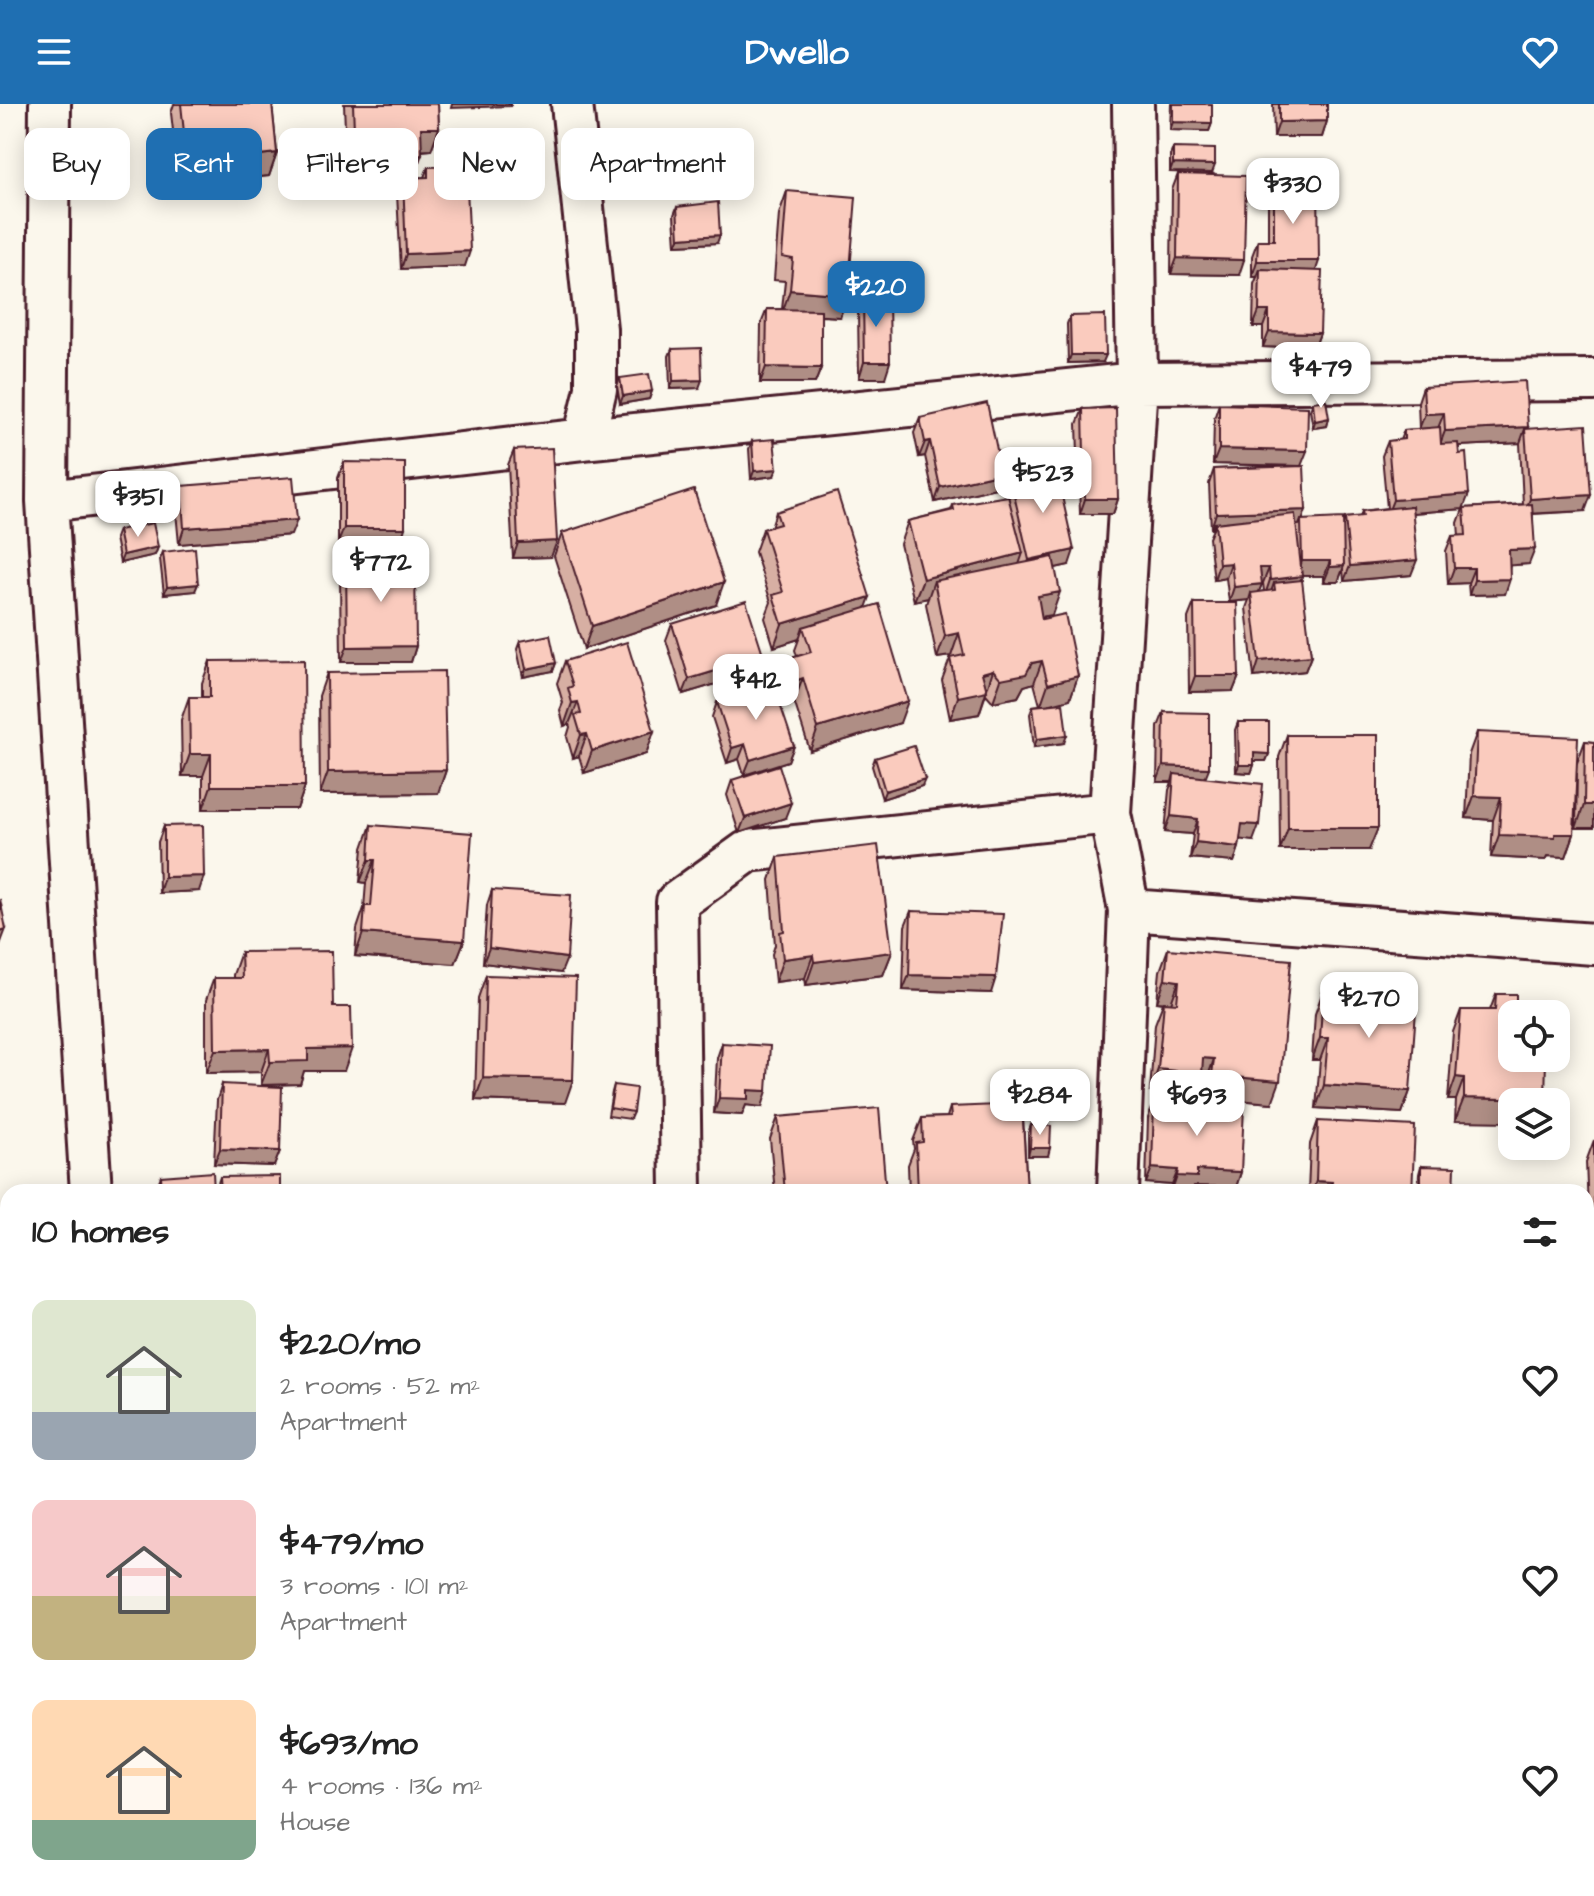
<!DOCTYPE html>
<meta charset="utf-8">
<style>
body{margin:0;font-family:"Architects Daughter",sans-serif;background:#f2f2f2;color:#222;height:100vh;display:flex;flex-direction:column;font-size:30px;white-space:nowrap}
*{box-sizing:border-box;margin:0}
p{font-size:26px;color:#767676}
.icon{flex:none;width:44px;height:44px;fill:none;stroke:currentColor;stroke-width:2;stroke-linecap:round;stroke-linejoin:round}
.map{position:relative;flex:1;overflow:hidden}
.details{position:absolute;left:0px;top:1080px;width:1594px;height:712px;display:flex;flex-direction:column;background:#fff;border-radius:24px 24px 0 0;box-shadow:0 4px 20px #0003}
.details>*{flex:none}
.hud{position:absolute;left:24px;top:24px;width:800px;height:72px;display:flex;gap:16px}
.controls{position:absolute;left:1498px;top:896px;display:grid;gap:16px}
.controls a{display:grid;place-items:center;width:72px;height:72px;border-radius:16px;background:#fff;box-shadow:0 4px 20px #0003;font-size:40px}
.price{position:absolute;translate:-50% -68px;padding:0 18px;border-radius:16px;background:#fff;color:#222;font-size:26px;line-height:52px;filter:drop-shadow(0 2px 4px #0008)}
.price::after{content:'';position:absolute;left:50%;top:48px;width:24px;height:18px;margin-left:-12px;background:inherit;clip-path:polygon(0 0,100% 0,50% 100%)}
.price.current{background:#1f6fb2;color:#fff}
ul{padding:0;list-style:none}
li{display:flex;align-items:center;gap:24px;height:200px;padding:0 32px}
li span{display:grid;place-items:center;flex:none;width:224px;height:160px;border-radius:16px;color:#555}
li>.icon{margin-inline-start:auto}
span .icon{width:96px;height:96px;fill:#fffc;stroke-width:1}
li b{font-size:34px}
h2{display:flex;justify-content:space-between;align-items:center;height:96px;padding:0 32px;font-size:34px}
.tag{padding:0 28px;border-radius:16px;background:#fff;box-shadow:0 4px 20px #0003;font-size:28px;line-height:72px}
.tag.current{background:#1f6fb2;color:#fff}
header{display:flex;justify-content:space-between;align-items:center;height:104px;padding:0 32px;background:#1f6fb2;color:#fff;font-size:36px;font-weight:700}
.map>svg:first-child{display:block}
</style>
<header><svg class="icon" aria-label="menu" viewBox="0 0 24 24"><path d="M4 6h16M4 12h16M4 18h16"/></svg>Dwello<svg class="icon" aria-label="heart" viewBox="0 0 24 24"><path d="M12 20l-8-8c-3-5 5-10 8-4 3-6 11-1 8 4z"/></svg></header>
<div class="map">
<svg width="1594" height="1792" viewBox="0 0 1594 1792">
<rect width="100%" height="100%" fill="#fbf7ec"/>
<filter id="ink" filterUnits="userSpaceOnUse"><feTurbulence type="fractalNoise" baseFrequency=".0125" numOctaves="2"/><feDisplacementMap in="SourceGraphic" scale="16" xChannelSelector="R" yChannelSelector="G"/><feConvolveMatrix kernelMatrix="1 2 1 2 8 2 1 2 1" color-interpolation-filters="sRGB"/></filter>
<g filter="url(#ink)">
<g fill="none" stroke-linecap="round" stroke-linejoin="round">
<g stroke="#4a1f2b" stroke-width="46">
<path id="street" d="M50 0 47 397 91 1088
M572 0 596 225V285L584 335
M47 397 584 335 1137 279 1594 276
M1129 806 1594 840
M681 1088 677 798 748 747 1110 709
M1118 1088 1129 806 1110 709 1137 279 1133 0
M1586 1231 1594 1230
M0 1237 8 1235
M1586 1772 1594 1769
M689 1784V1792
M99 1792 112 1789
M1110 1792V1784
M1472 1792V1784
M1534 1792 1555 1784"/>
</g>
<use href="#street" stroke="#fbf7ec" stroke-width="40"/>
</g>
<path fill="#d7afa3" stroke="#4a1f2b" stroke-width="2" fill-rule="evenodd" d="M174 0H272L277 49 269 72 198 79 195 59 177 61 171 9Z
M344 0H438L439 24 431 46 422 47 414 72 347 75Z
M1171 0H1212V19L1209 27 1170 26Z
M1273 0H1327V17L1322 33H1274Z
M291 36 317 55 289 58 288 44Z
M444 40 492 71 466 72 465 162 401 165 397 90 403 74 424 73 428 63 442 62 441 48Z
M1173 44 1212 69 1170 68V52Z
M1178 70 1239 171 1171 170 1172 86Z
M1274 81 1316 166 1320 229 1314 245 1263 243V223H1253L1254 180 1257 173H1252V152L1258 136H1268V97Z
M787 87 840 213 821 212V264L815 279H760L761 220 767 205H782L785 177 774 176 779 110Z
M677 103 717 139 676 141 674 111Z
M863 192 885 274H859L858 207Z
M1070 212 1103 258 1068 259 1067 220Z
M672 245 699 284 670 285 669 252Z
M620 274 652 287 649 295 620 300 617 282Z
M1423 283 1528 323 1527 325 1585 407 1533 410 1529 460 1510 461 1505 490 1469 491 1468 479 1448 480 1446 447 1452 432H1459L1458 419 1463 405 1412 409 1411 471 1344 477 1343 465 1338 478H1324V472H1302L1301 476 1311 552 1305 567 1254 573 1246 504 1249 496 1229 498 1226 474 1214 476 1209 434 1213 425H1211L1209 380 1214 365 1289 362 1213 360 1214 315 1219 300 1301 362 1303 416 1343 421 1345 414 1360 413 1362 407 1387 404 1382 352 1388 337 1400 336 1404 326 1419 325 1418 298ZM1520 339 1523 400 1464 404 1459 342ZM1262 479H1263L1264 487 1259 488Z
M1313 298 1329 314 1327 322 1313 324 1310 306Z
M1083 305 1118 395 1113 410H1080L1077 320Z
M920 314 996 384 935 398 925 352 919 353 914 329Z
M752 337 774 372 751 375 749 345Z
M514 346 551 453 513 454 508 361Z
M344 358 400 440 338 439V374Z
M1029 367 1069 461 1055 464 1052 511 1042 512 1078 572 1070 595 1050 600 1064 639 1034 643 1030 610 1033 602 1040 601 1034 579 1024 582 1018 593 993 598 986 590 979 610 950 615 942 576 951 552 937 554 926 500 928 494 914 497 900 440 908 417 951 406 953 401 1009 393 1012 382 1025 380Z
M181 382 291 431 179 440 175 397Z
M776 408 867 504 900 619 810 647 794 597 787 599 780 578 788 555 797 552 795 546 799 535 774 543 765 514 771 498 755 448 763 425 771 423Z
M118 426 158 443 155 451 120 459 115 434Z
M562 429 716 501 584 545 554 452Z
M163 448 195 487 164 490 160 455Z
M346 459 416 542 411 558H341L340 474Z
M1194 499 1239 572 1233 587 1189 588 1188 514Z
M672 520 760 559V584L794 642 788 657 744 671 739 655 727 659 712 613 717 598 731 593 726 577 683 590 666 536Z
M520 537 556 559 553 567 523 573 517 545Z
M210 557 305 682 297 705H203V672H182L181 616 189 593H202V579Z
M565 557 654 627 646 650 584 669 579 652 573 654 567 633 570 623 569 620 564 622 560 606 563 599 557 579Z
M327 569 446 666 438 689 320 690 319 592Z
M1164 608 1205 674 1253 737 1240 735 1239 743 1234 758 1190 754 1193 730 1165 728 1169 686 1172 678H1157L1158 623Z
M1238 618 1269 650 1266 657H1254V661L1251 669 1236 668 1235 626Z
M1477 628 1577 659 1585 637 1594 638V724H1576L1577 669 1574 730 1566 753 1548 752 1546 756 1491 753 1493 716 1466 714 1469 650Z
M1287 631 1369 746H1280L1279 653Z
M875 654 922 682 882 695 872 662Z
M732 676 785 714 739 729 727 691Z
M371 721 464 837 455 860 355 852 357 825 364 804 366 779 360 778 363 744Z
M164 722 199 787 159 789 158 738Z
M778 753 892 848 883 871 806 881 805 874 775 878 772 850 775 841 770 776Z
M492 786 561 869 483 859 487 801Z
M911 807 991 889 903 886 905 822Z
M1168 845 1272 999 1204 993 1206 978 1199 977 1194 992 1150 988 1155 920 1163 899 1157 898 1160 867Z
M241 848 333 903 344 967H304L300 980 261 981V968L206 969V896L214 874H233V871Z
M486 871 565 999 475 996 478 894Z
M1323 887 1410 987 1402 1009 1316 1004 1320 956H1312L1315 910Z
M1496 890 1516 907 1545 996 1544 998H1512L1455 1017 1456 996H1448L1453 928 1461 906H1490Z
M722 939 762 1003 746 1001 742 1011 714 1009 717 954Z
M1025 979 1061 1004 1058 1012H1023L1027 1088H909L908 1061 914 1045 913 1037 922 1014 947 1013 950 1003H1022L1023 987Z
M222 980 280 1047 274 1062 214 1060 217 996Z
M614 981 633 1008 630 1015 608 1012 612 988Z
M1154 999 1241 1068 1236 1083 1194 1082 1192 1088H1180L1172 1087V1081L1146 1079 1148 1014Z
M778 1013 886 1088H775L770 1035Z
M1318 1017 1412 1088H1308L1310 1040Z
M1031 1021 1048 1052H1028V1029Z
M1594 1036V1154H1590L1586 1058Z
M1421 1062 1454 1088H1418L1419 1070Z
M161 1072 214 1088H155Z
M220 1073 280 1088H215Z
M1155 1784H1244L1243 1792H1155Z
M1387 1784H1471L1470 1787 1445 1792H1431L1430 1784 1426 1792H1389Z"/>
<path fill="#af8e85" stroke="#4a1f2b" stroke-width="2" d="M452 0H511V2L451 4Z
M1327 17 1322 33H1274L1279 18Z
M1173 18 1212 19 1209 27 1170 26Z
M421 24H439L431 46 413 47Z
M203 36 195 59 177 61 185 38Z
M320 47 317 55 289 58 292 50Z
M277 49 269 72 198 79 206 57Z
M422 50 414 72 347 75 355 53Z
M1173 60 1215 61 1212 69 1170 68Z
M495 63 492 71 442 72 445 65Z
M720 131 717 139 676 141 679 134Z
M470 147 465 162 401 165 406 150Z
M1177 154 1244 156 1239 171 1171 170Z
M1257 157H1319L1314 172 1260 165 1257 173H1252Z
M790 186 848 191 840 213 782 209Z
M1259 207H1269L1263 223H1253Z
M1269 228 1320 229 1314 245 1263 243Z
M1071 251H1106L1103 258 1068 259Z
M864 258H890L885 274H859Z
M766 263 821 264 815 279H760Z
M702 276 699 284 670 285 673 277Z
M652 287 649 295 620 300 623 292Z
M1444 309 1438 324 1419 325 1425 310Z
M1329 314 1327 322 1313 324 1315 317Z
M1528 323 1525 330V325L1520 339 1439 343 1445 327Z
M930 337 925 352 919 353 925 338Z
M1219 345 1307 347 1301 362 1213 360Z
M777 365 774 372 751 375 754 367Z
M1002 369 996 384 935 398 940 383Z
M1469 390 1463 405 1387 411 1393 396Z
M1591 391 1585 407 1524 410 1530 395Z
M1085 395H1118L1113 410H1080Z
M1306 406 1301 420V416L1299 421 1216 425 1215 419 1213 425H1211L1216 409Z
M297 416 291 431 179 440 184 424Z
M344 424H405L400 440 338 439Z
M557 437 551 453 513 454 518 439Z
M158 443 155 451 120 459 123 451Z
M1535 445 1529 460 1503 462 1509 446Z
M1074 446 1069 461 1023 471 1029 456Z
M1023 449 1015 472 934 477 928 494 914 497 923 475Z
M1417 456 1411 471 1344 477 1350 462Z
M1302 457H1330L1324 472H1302L1296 488 1274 479 1270 491H1265L1270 476 1297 473Z
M1231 459 1226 474 1214 476 1219 460Z
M1344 462 1338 478H1324L1330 463Z
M1260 464H1269L1263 479 1255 480Z
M1454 464H1474L1468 479 1448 480Z
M1510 475 1505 490 1469 491 1474 476Z
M724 478 716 501 584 545 592 522Z
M198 480 195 487 164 490 167 483Z
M1262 480 1256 495 1251 489 1249 496 1229 498 1234 483Z
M1060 488 1052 511 1029 515 1038 492Z
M870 493 862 515 803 523 799 535 774 543 782 520Z
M959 529 951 552 937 554 945 532Z
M416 542 411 558H341L347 543Z
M1311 552 1305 567 1254 573 1259 557Z
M1042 557 1034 579 1024 582 1018 593 993 598 1001 575 1032 559Z
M556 559 553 567 523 573 526 565Z
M732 562 726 577 683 590 689 575Z
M993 566 979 610 950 615 958 593 982 569Z
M1078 572 1070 595 1040 603 1048 580Z
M1195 572H1239L1233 587 1189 588Z
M764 573 759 588 732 596 738 581Z
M803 574 794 597 787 599 795 577Z
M908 597 900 619 810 647 818 624Z
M578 598 569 620 564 622 572 599Z
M654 627 646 650 584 669 592 647Z
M587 630 579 652 573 654 581 631Z
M1067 631 1064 639 1034 643 1037 635Z
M745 640 739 655 727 659 732 644Z
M794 642 788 657 744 671 750 656Z
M1254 649 1269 650 1266 657H1251Z
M190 650H211L203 672H182Z
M1239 661H1254L1251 669 1236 668Z
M1163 662 1209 664 1203 679 1174 670 1172 678H1157Z
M446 666 438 689 320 690 328 668Z
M925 675 922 682 882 695 885 687Z
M211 682H305L297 705H203Z
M1474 692 1501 693 1493 716 1466 714Z
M791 699 785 714 739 729 745 714Z
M1584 701H1594V724H1576Z
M1171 712 1198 715 1193 730 1165 728Z
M1242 720 1259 721 1253 737 1236 735Z
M1288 724H1378L1369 746H1280Z
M1555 730H1574L1566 753 1548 752 1546 756 1491 753 1499 731Z
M1196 738 1239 743 1234 758 1190 754Z
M369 756H375L366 779 360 778Z
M204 772 199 787 159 789 164 773Z
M6 825 0 841V827Z
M363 829 464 837 455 860 355 852Z
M489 844 567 854 561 869 483 859Z
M892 848 883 871 806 881 814 858Z
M813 851 805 874 775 878 783 855Z
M909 871 996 873 991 889 903 886Z
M1165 875 1179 877 1171 899 1157 898Z
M1320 934H1328L1320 956H1312Z
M352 944 344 967H304L300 980 261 981 270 958 308 945Z
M269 945 261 968 206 969 215 946Z
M1203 954 1214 955 1206 978 1199 977 1194 992 1150 988 1158 965Z
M1212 971 1280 977 1272 999 1204 993Z
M1456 973 1464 974 1456 996H1448Z
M483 974 573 976 565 999 475 996Z
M1324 981 1410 987 1402 1009 1316 1004Z
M748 986 767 987 762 1003 746 1001 742 1011 714 1009 719 994Z
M1464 994 1545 996 1544 998H1512V1018L1455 1017Z
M1025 1004H1061L1058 1012H1022Z
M1030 1044H1050L1048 1052H1028Z
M220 1045 280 1047 274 1062 214 1060Z
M1152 1064 1178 1066 1172 1081 1146 1079Z
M1197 1066 1241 1068 1236 1083 1194 1082 1192 1088 1172 1087 1177 1072Z
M1316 1077 1332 1078 1328 1088H1312Z
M1594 1143V1154H1590Z
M1586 1629H1594V1651H1586Z
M8 1704V1724L0 1726V1706Z
M1260 1784H1297L1294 1792H1257Z
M1430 1784 1426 1792H1398Z
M1436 1784H1471L1470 1787 1445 1792H1433Z"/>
<path fill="#facbbe" stroke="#4a1f2b" stroke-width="2" d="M181 0H272L277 49 206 57 203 36 185 38Z
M353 0H438L439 24H421L422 50 355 53Z
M1173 0H1212V19L1173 18Z
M1279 0H1327V17L1279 18Z
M319 33 320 47 292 50 291 36Z
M494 38 495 63 466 64V62H445L444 40Z
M1173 44 1215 45V61L1173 60Z
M466 62 470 147 406 150 403 74 428 73V63Z
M1178 70 1246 72 1244 156 1177 154Z
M1274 81H1318L1319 157H1257L1258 136H1274Z
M787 87 856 93 848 191 790 186 793 155 782 153Z
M718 98 720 131 679 134 677 103Z
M1260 165 1322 167 1320 229 1269 228V207H1259Z
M863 192H889L890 258H864Z
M767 205 821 206V264L766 263Z
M1105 211 1106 251H1071L1070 212Z
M701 244 702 276 673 277 672 245Z
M649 270 652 287 623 292 620 274Z
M1525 277 1528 323 1445 327 1444 309 1425 310 1423 283Z
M1326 296 1329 314 1315 317 1313 298Z
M987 299 1002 369 940 383 930 337 925 338 920 314Z
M1219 300 1308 303 1307 347 1219 345Z
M1116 304 1118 395H1085L1083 305Z
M1586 321 1591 391 1530 395 1525 325Z
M1440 323 1441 340 1458 339 1459 350 1466 349 1469 390 1393 396 1388 337 1404 335V326Z
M774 335 777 365 754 367 752 337Z
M552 344 557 437 518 439 514 346Z
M344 358 405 359V424H344Z
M1055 361 1074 446 1029 456 1012 382 1032 378 1029 367Z
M1304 362 1306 406 1216 409 1214 365Z
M293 373 297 416 184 424 181 382Z
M694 386 724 478 592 522 562 429Z
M837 388 870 493 782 520 773 491 783 488 763 425 780 420 776 408Z
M1008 392 1023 449 923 475 908 417 954 406 953 401Z
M1532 400 1535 445 1509 446 1510 475 1474 476V464H1454L1452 432 1466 431 1464 404Z
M1412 402 1417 456 1350 462 1345 414 1363 412 1362 407Z
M1295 410 1302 472 1270 476 1269 464H1260L1262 480 1234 483 1231 459 1219 460 1215 419Z
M1343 414 1344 462 1330 463V457H1302L1301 416Z
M153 419 158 443 123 451 118 426Z
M195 444 198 480 167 483 163 448Z
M1053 453 1060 488 1038 492 1042 515 1065 510 1078 572 1048 580 1042 557 1032 559 1026 570 1001 575 993 566 982 569 987 587 958 593 950 554 964 551 959 529 945 532 934 477Z
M415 458 416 542 347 543 346 459Z
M1302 476 1311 552 1259 557 1251 489 1275 486 1274 479Z
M746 497 763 550 757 552 764 573 738 581 732 562 689 575 672 520Z
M1194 499H1237L1239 572H1195Z
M879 500 908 597 818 624 803 574 795 577 788 555 811 548 803 523Z
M550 531 556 559 526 565 520 537Z
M627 538 654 627 592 647 587 630 581 631 575 611 581 610 578 598 572 599 568 584 573 582 565 557Z
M304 556 305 682H211V650H190L189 593H210V557Z
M444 567 446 666 328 668 327 569Z
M773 579 794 642 750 656 745 640 732 644 717 598Z
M1063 599 1067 631 1037 635 1033 602Z
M1164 608 1209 609V664L1163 662Z
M1238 618H1269V650L1254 649V661H1239Z
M1477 628 1578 633 1574 730H1555V733L1499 731 1501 693 1474 692Z
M1287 631H1378V724H1288Z
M1585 637 1594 638V701H1584Z
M914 642 925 675 885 687 875 654Z
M779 661 791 699 745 714 732 676Z
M1174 670 1263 680 1259 721 1242 720 1239 743 1196 738 1198 715 1171 712Z
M203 721 204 772 164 773V722Z
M371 721 472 729 464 837 363 829 365 802H371L375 756H369Z
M878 741 892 848 814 858 813 851 783 855 780 828 784 827 778 753Z
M492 786 571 791 567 854 489 844Z
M0 795 6 825 0 827Z
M911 807 1003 810 996 873 909 871Z
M1168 845 1291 856 1280 977 1212 971 1214 955 1203 954 1202 970 1158 965 1164 898 1177 899 1179 877 1165 875Z
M332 847 333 903H351L352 944 308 945V957L270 958 269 945 215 946 214 874H242L241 848Z
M486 871 576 874 573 976 483 974Z
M1323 887 1417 893 1410 987 1324 981 1328 934H1320Z
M1496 890H1516V907L1547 908V910H1512V954H1546L1545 996 1464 994V974L1456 973 1461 906H1495Z
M722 939 770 942 767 987 748 986V995L719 994Z
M1025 979 1061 980V1004H1025Z
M222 980 282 983 280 1047 220 1045Z
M614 981 636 984 633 1008 610 1004Z
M1154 999 1244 1003 1241 1068 1197 1066V1073L1177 1072 1178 1066 1152 1064Z
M1022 1000 1027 1088H918L916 1039 923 1038 922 1014 951 1013 950 1003Z
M879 1004 886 1088H785L778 1013Z
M1318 1017 1415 1022 1412 1088H1331L1332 1078 1316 1077Z
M1031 1021 1051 1022 1050 1044H1030Z
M1421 1062 1455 1063 1454 1088H1421Z
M213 1068 214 1088H162L161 1072Z
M280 1072V1088H221L220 1073Z
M1586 1536H1594V1629H1586Z
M8 1630V1704L0 1706V1632Z
M1163 1784H1244L1243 1792H1162Z
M1304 1784H1339L1338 1792H1304Z
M1392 1784H1430L1398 1792H1394Z
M1288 1788 1289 1792H1275Z"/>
</g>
</svg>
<div class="controls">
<a><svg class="icon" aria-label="locate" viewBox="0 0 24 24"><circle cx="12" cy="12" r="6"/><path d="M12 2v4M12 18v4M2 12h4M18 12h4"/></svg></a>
<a><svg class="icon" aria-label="layers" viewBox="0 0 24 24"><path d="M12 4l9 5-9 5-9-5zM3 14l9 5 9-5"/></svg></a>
</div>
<b class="price" style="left:1293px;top:122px">$330</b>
<b class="price current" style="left:876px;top:225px">$220</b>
<b class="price" style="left:1321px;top:306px">$479</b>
<b class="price" style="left:1043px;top:411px">$523</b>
<b class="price" style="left:138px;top:435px">$351</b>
<b class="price" style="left:381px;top:500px">$772</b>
<b class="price" style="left:756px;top:618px">$412</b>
<b class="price" style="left:1369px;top:936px">$270</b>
<b class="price" style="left:1040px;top:1033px">$284</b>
<b class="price" style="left:1197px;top:1034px">$693</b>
<div class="hud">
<a class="tag">Buy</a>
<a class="tag current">Rent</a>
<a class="tag">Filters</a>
<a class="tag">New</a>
<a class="tag">Apartment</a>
</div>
<section class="details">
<h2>10 homes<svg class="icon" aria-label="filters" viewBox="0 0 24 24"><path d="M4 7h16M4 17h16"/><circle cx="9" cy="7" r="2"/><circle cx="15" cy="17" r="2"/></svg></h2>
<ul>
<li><span style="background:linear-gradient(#dfe7d0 70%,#9aa5b1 0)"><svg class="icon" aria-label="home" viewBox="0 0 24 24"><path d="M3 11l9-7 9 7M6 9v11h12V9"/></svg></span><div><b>$220/mo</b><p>2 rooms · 52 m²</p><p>Apartment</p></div><svg class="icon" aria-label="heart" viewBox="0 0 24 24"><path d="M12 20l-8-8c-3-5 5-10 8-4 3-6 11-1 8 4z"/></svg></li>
<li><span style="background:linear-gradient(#f6c9c9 60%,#c2b280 0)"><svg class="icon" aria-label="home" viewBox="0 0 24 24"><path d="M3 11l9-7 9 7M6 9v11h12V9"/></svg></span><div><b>$479/mo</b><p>3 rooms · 101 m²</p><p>Apartment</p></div><svg class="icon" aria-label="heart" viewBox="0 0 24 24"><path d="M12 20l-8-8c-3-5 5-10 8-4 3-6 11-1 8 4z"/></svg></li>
<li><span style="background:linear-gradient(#ffd9b3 75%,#7fa58c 0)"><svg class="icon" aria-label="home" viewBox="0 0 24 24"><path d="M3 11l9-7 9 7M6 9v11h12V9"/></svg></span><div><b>$693/mo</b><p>4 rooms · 136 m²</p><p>House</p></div><svg class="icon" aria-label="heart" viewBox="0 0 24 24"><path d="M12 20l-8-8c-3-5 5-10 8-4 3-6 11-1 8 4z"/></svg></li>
</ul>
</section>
</div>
